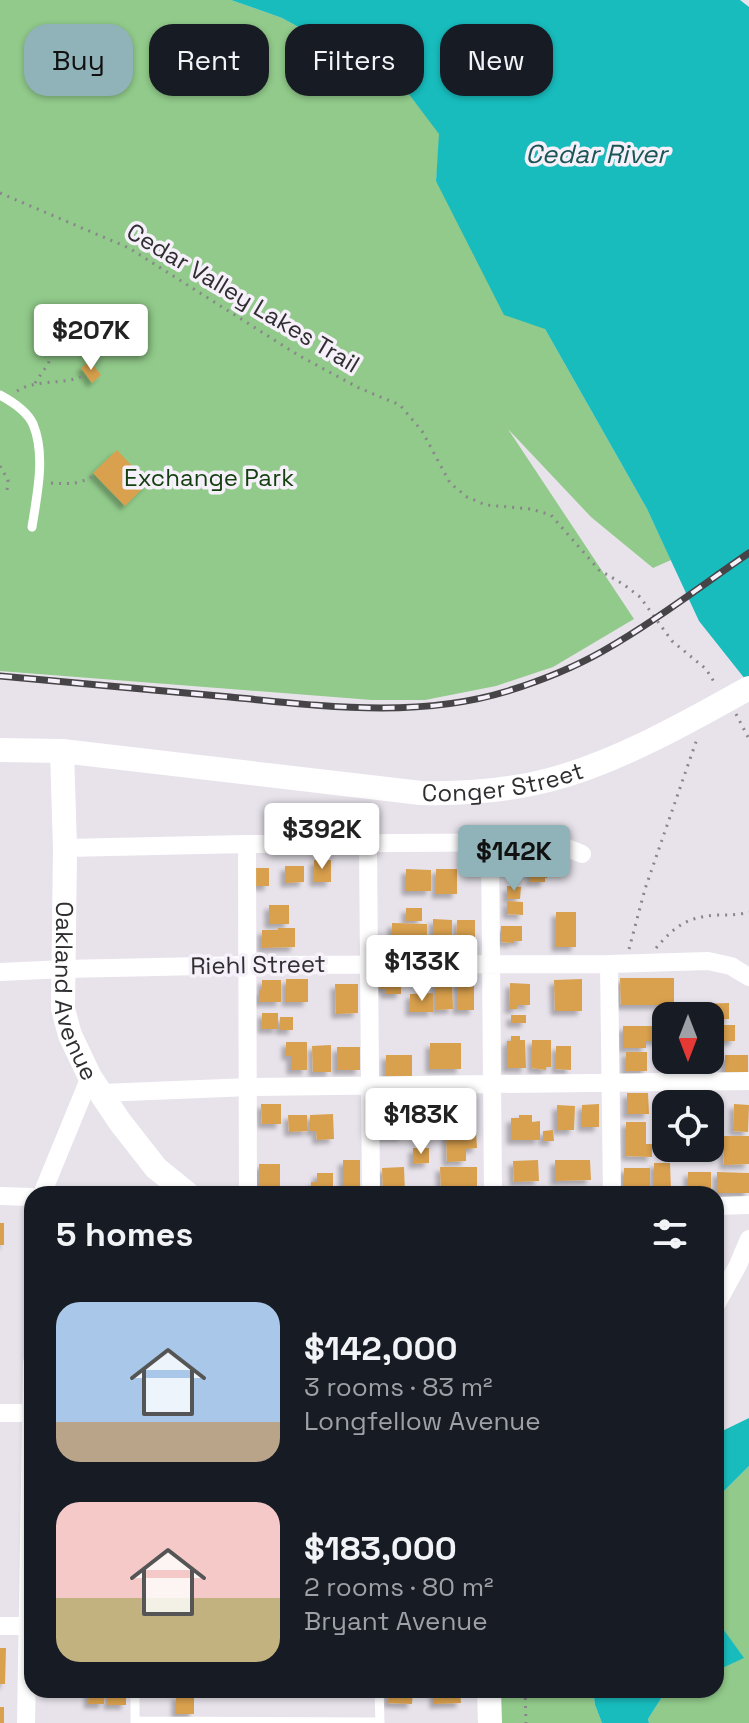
<!DOCTYPE html>
<meta charset="utf-8">
<style>
body{margin:0;font-family:"Space Grotesk",sans-serif;background:#242831;color:#f1f3f6;height:100vh;display:flex;flex-direction:column;font-size:30px;white-space:nowrap}
*{box-sizing:border-box;margin:0}
p{font-size:26px;color:#9ea1a6}
.icon{flex:none;width:44px;height:44px;fill:none;stroke:currentColor;stroke-width:2;stroke-linecap:round;stroke-linejoin:round}
.map{position:relative;flex:1;overflow:hidden}
.sheet{position:absolute;left:24px;top:1186px;width:700px;height:512px;display:flex;flex-direction:column;background:#171b24;border-radius:24px;box-shadow:0 2px 6px #0004}
.sheet>*{flex:none}
.guide{position:absolute;left:24px;top:24px;width:702px;height:72px;display:flex;gap:16px}
.needle{width:52px;rotate:180deg}
.tools{position:absolute;left:652px;top:1002px;display:grid;gap:16px}
.tools a{display:grid;place-items:center;width:72px;height:72px;border-radius:16px;background:#171b24;box-shadow:0 2px 6px #0004;font-size:40px}
.price{position:absolute;translate:-50% -68px;padding:0 18px;border-radius:8px;background:#fff;color:#222;font-size:26px;line-height:52px;filter:drop-shadow(0 2px 4px #0008)}
.price::after{content:'';position:absolute;left:50%;top:48px;width:24px;height:18px;margin-left:-12px;background:inherit;clip-path:polygon(0 0,100% 0,50% 100%)}
.price.on{background:#90b3b9;color:#111}
ul{padding:0;list-style:none}
li{display:flex;align-items:center;gap:24px;height:200px;padding:0 32px}
li span{display:grid;place-items:center;flex:none;width:224px;height:160px;border-radius:24px;color:#555}
li>.icon{margin-inline-start:auto}
span .icon{width:96px;height:96px;fill:#fffc;stroke-width:1}
li b{font-size:34px}
h2{display:flex;justify-content:space-between;align-items:center;height:96px;padding:0 32px;font-size:34px}
.chip{padding:0 28px;border-radius:24px;background:#171b24;box-shadow:0 2px 6px #0004;font-size:28px;line-height:72px}
.chip.on{background:#90b3b9;color:#111}
.map>svg:first-child{display:block}
</style>
<div class="map">
<svg width="749" height="1723" viewBox="0 0 749 1723">
<defs>
<filter id="shadow"><feDropShadow dx="-4.5" dy="4.5" stdDeviation="2" flood-color="#0004"/></filter>
</defs>
<rect width="100%" height="100%" fill="#e8e3eb"/>
<path fill="#91ca8a" d="M0 0H231L282 18 353 57 405 89 440 134 436 181 545 329 647 509 671 560 653 568 591 517 508 429 634 619 553 667 496 686 425 700H372L0 671Z
M749 1466V1723H649L648 1719 664 1694 670 1690H716V1671L743 1658 716 1619V1538L724 1491Z
M489 1690H593L595 1705 602 1723H490Z"/>
<path fill="#18bcbd" d="M231 0H740L749 7V684L699 621 647 509 545 329 504 315 436 181 439 134 405 89 353 57 282 18Z
M749 1418V1466L724 1491 716 1537V1434Z
M716 1619 744 1658 716 1671Z
M593 1690H670L664 1694 648 1719 649 1723H602L595 1705Z"/>
<path fill="#d9a04d" filter="url(#shadow)" d="M90 361 101 375 92 383 81 368Z
M117 450 148 483 125 506 93 473Z
M314 860H331V882H314Z
M530 863H546L547 878H545V882H530Z
M285 866H304V882L285 883Z
M256 868H269V886H256Z
M406 869 431 870V891H406Z
M436 869H457V894H436Z
M507 886 521 887 520 899H507Z
M507 901 523 902V915L507 914Z
M269 905H289V924H269Z
M406 908H422V921H406Z
M556 912H576V947H556Z
M433 919 452 920V942L433 941Z
M457 920H475V942H456Z
M392 923 427 924V936H420V949H392Z
M501 926H522V941H513V943L501 942Z
M278 928H295V947L262 948V930H278Z
M380 977H401V994H385V989H380Z
M620 978H674V1005H621Z
M286 979H308V1002H286Z
M582 979V1011H555L554 980Z
M262 980H281V1002H259V990H262Z
M436 980H452L453 1009 436 1010Z
M457 980H474V1010H457Z
M510 983 530 984V1005H517V1009H509Z
M335 984H358V1013L336 1014Z
M433 993V1012H410V994Z
M729 1003V1019L710 1020V1016H699L698 1004Z
M262 1013H278V1029H262Z
M511 1015H526V1023H511Z
M280 1017H293V1030H280Z
M710 1025H735V1041H721V1045H710Z
M623 1026H666V1041H646V1048H623Z
M511 1036H520V1040H525L526 1068H507V1041H511Z
M532 1040H551V1067H546V1070L532 1068Z
M286 1042H307V1070H291V1056H286Z
M430 1043H461V1069H430Z
M331 1045V1072H313L312 1046Z
M556 1046H571V1070L556 1069Z
M337 1047H360V1070H337Z
M626 1052H647V1071H626Z
M386 1055H412V1076H386Z
M725 1055H748V1072H725Z
M627 1093H648L649 1114H627Z
M427 1095H454L455 1131H427Z
M379 1101H402L403 1136H380Z
M261 1104H281V1124H262Z
M599 1104V1127H582V1105Z
M734 1104 749 1105 748 1132 733 1131Z
M557 1105 575 1106 574 1130H557Z
M333 1114 334 1139 317 1140 316 1131H310V1115Z
M288 1115H307L308 1131 289 1132Z
M519 1115H532V1122L540 1121V1140H511V1118H519Z
M626 1122H646V1144H652V1157L626 1156Z
M553 1130 554 1141H543V1131Z
M446 1132H476L477 1148 466 1149V1161L447 1162Z
M723 1136H749V1164L724 1165Z
M413 1148H429V1163L413 1164Z
M343 1160H360V1192H343Z
M538 1160 539 1181 514 1182 513 1161Z
M555 1160H590L591 1180 555 1181Z
M654 1163H670L671 1190H654Z
M259 1164H280V1194H259Z
M404 1167 405 1194H383L382 1168Z
M440 1167H477V1194H457V1189L441 1190Z
M624 1168H650V1190H624Z
M688 1172H711V1193L688 1192Z
M717 1172 749 1173V1193H717Z
M317 1173H333V1194H311V1182H317Z
M0 1223H4V1245H0Z
M716 1225H722V1257H716Z
M0 1648H6L5 1684H0Z
M89 1690H105L104 1704H88Z
M108 1690H126V1705H108Z
M389 1690H413L412 1704 388 1703Z
M434 1690H460L461 1703 434 1704Z
M176 1695H194V1714H176Z
M0 1707H4V1723H0Z"/>
<g fill="none" stroke-linecap="round" stroke-linejoin="round">
<path stroke="#89868b" stroke-width="3" stroke-dasharray="2 6" stroke-linecap="butt" d="M0 193 129 248 298 355 359 388 400 405 422 431 450 483 467 497 486 505 531 509 551 515 599 570 623 584 640 597 672 641 706 669 716 685
M35 383 48 364 53 351
M17 391C38 378 63 386 85 375
M0 466 8 480 7 491
M51 483C67 484 78 485 93 476
M736 714 749 739
M656 948C675 926 687 917 717 915 728 915 739 915 749 912
M629 949 645 889 698 736
M525 1690 526 1723"/>
<path stroke="#fff" stroke-width="9" d="M0 395C13 402 27 411 33 424 46 455 37 495 32 527
M135 1690V1723
M379 1690 380 1723
M135 1721 380 1722"/>
<path stroke="#fff" stroke-width="18" d="M490 843 493 1194
M247 844 248 1194
M368 844 371 1194
M65 848 247 844 553 842 582 854
M609 964 612 1194
M0 972 64 969 248 965 609 964 708 961 731 966 749 977
M102 1093 249 1087 749 1081
M42 1194 90 1077
M0 1196 32 1197
M716 1206 749 1205
M716 1305 738 1265 749 1239
M0 1413H32
M0 1626H32
M26 1723 32 1362"/>
<g stroke="#fff" stroke-width="24">
<path id="s1" d="M0 750 62 751 421 793C464 794 507 791 549 780 616 763 688 722 749 688"/>
<path id="s2" d="M62 751 65 848 63 1009 70 1035 90 1077 120 1122 156 1168 188 1194"/>
<path d="M489 1690 490 1723"/>
</g>
<g stroke="#474448" stroke-width="7">
<path id="rail" d="M0 676C77 683 153 690 230 697 322 706 417 719 508 691 540 681 573 668 603 651 654 622 701 586 749 553"/>
</g>
<use href="#rail" stroke="#f5f0f9" stroke-width="4" stroke-dasharray="12" stroke-linecap="butt"/>
</g>
<g text-anchor="middle" stroke-width="7" stroke-linejoin="round" paint-order="stroke">
<g font-size="24" fill="#302e31" stroke="#f5f0f9">
<text transform="translate(243 298) rotate(31)" y="8">Cedar Valley Lakes Trail</text>
<text dy="8" stroke="none"><textPath href="#s1" startOffset="506">Conger Street</textPath></text>
<text transform="translate(258 965) rotate(-1)" y="8">Riehl Street</text>
<text dy="8" stroke="none"><textPath href="#s2" startOffset="242">Oakland Avenue</textPath></text>
</g>
<g font-size="24" fill="#133f0e" stroke="#f5f0f9">
<text x="209" y="486">Exchange Park</text>
</g>
<g font-size="26" font-style="italic" fill="#1b5657" stroke="#f5f0f9">
<text x="596" y="163">Cedar River</text>
</g>
</g>
</svg>
<div class="tools">
<a><svg class="needle" viewBox="-14 -14 28 28"><path d="M0-13l5 13h-10z" fill="#e53935"/><path d="M0 13l5-13h-10z" fill="#9ea1a6"/></svg></a>
<a><svg class="icon" aria-label="locate" viewBox="0 0 24 24"><circle cx="12" cy="12" r="6"/><path d="M12 2v4M12 18v4M2 12h4M18 12h4"/></svg></a>
</div>
<b class="price" style="left:91px;top:372px">$207K</b>
<b class="price" style="left:322px;top:871px">$392K</b>
<b class="price on" style="left:514px;top:893px">$142K</b>
<b class="price" style="left:422px;top:1003px">$133K</b>
<b class="price" style="left:421px;top:1156px">$183K</b>
<div class="guide">
<a class="chip on">Buy</a>
<a class="chip">Rent</a>
<a class="chip">Filters</a>
<a class="chip">New</a>
</div>
<section class="sheet">
<h2>5 homes<svg class="icon" aria-label="filters" viewBox="0 0 24 24"><path d="M4 7h16M4 17h16"/><circle cx="9" cy="7" r="2"/><circle cx="15" cy="17" r="2"/></svg></h2>
<ul>
<li><span style="background:linear-gradient(#a9c7e8 75%,#b9a48a 0)"><svg class="icon" aria-label="home" viewBox="0 0 24 24"><path d="M3 11l9-7 9 7M6 9v11h12V9"/></svg></span><div><b>$142,000</b><p>3 rooms · 83 m²</p><p>Longfellow Avenue</p></div></li>
<li><span style="background:linear-gradient(#f6c9c9 60%,#c2b280 0)"><svg class="icon" aria-label="home" viewBox="0 0 24 24"><path d="M3 11l9-7 9 7M6 9v11h12V9"/></svg></span><div><b>$183,000</b><p>2 rooms · 80 m²</p><p>Bryant Avenue</p></div></li>
</ul>
</section>
</div>
